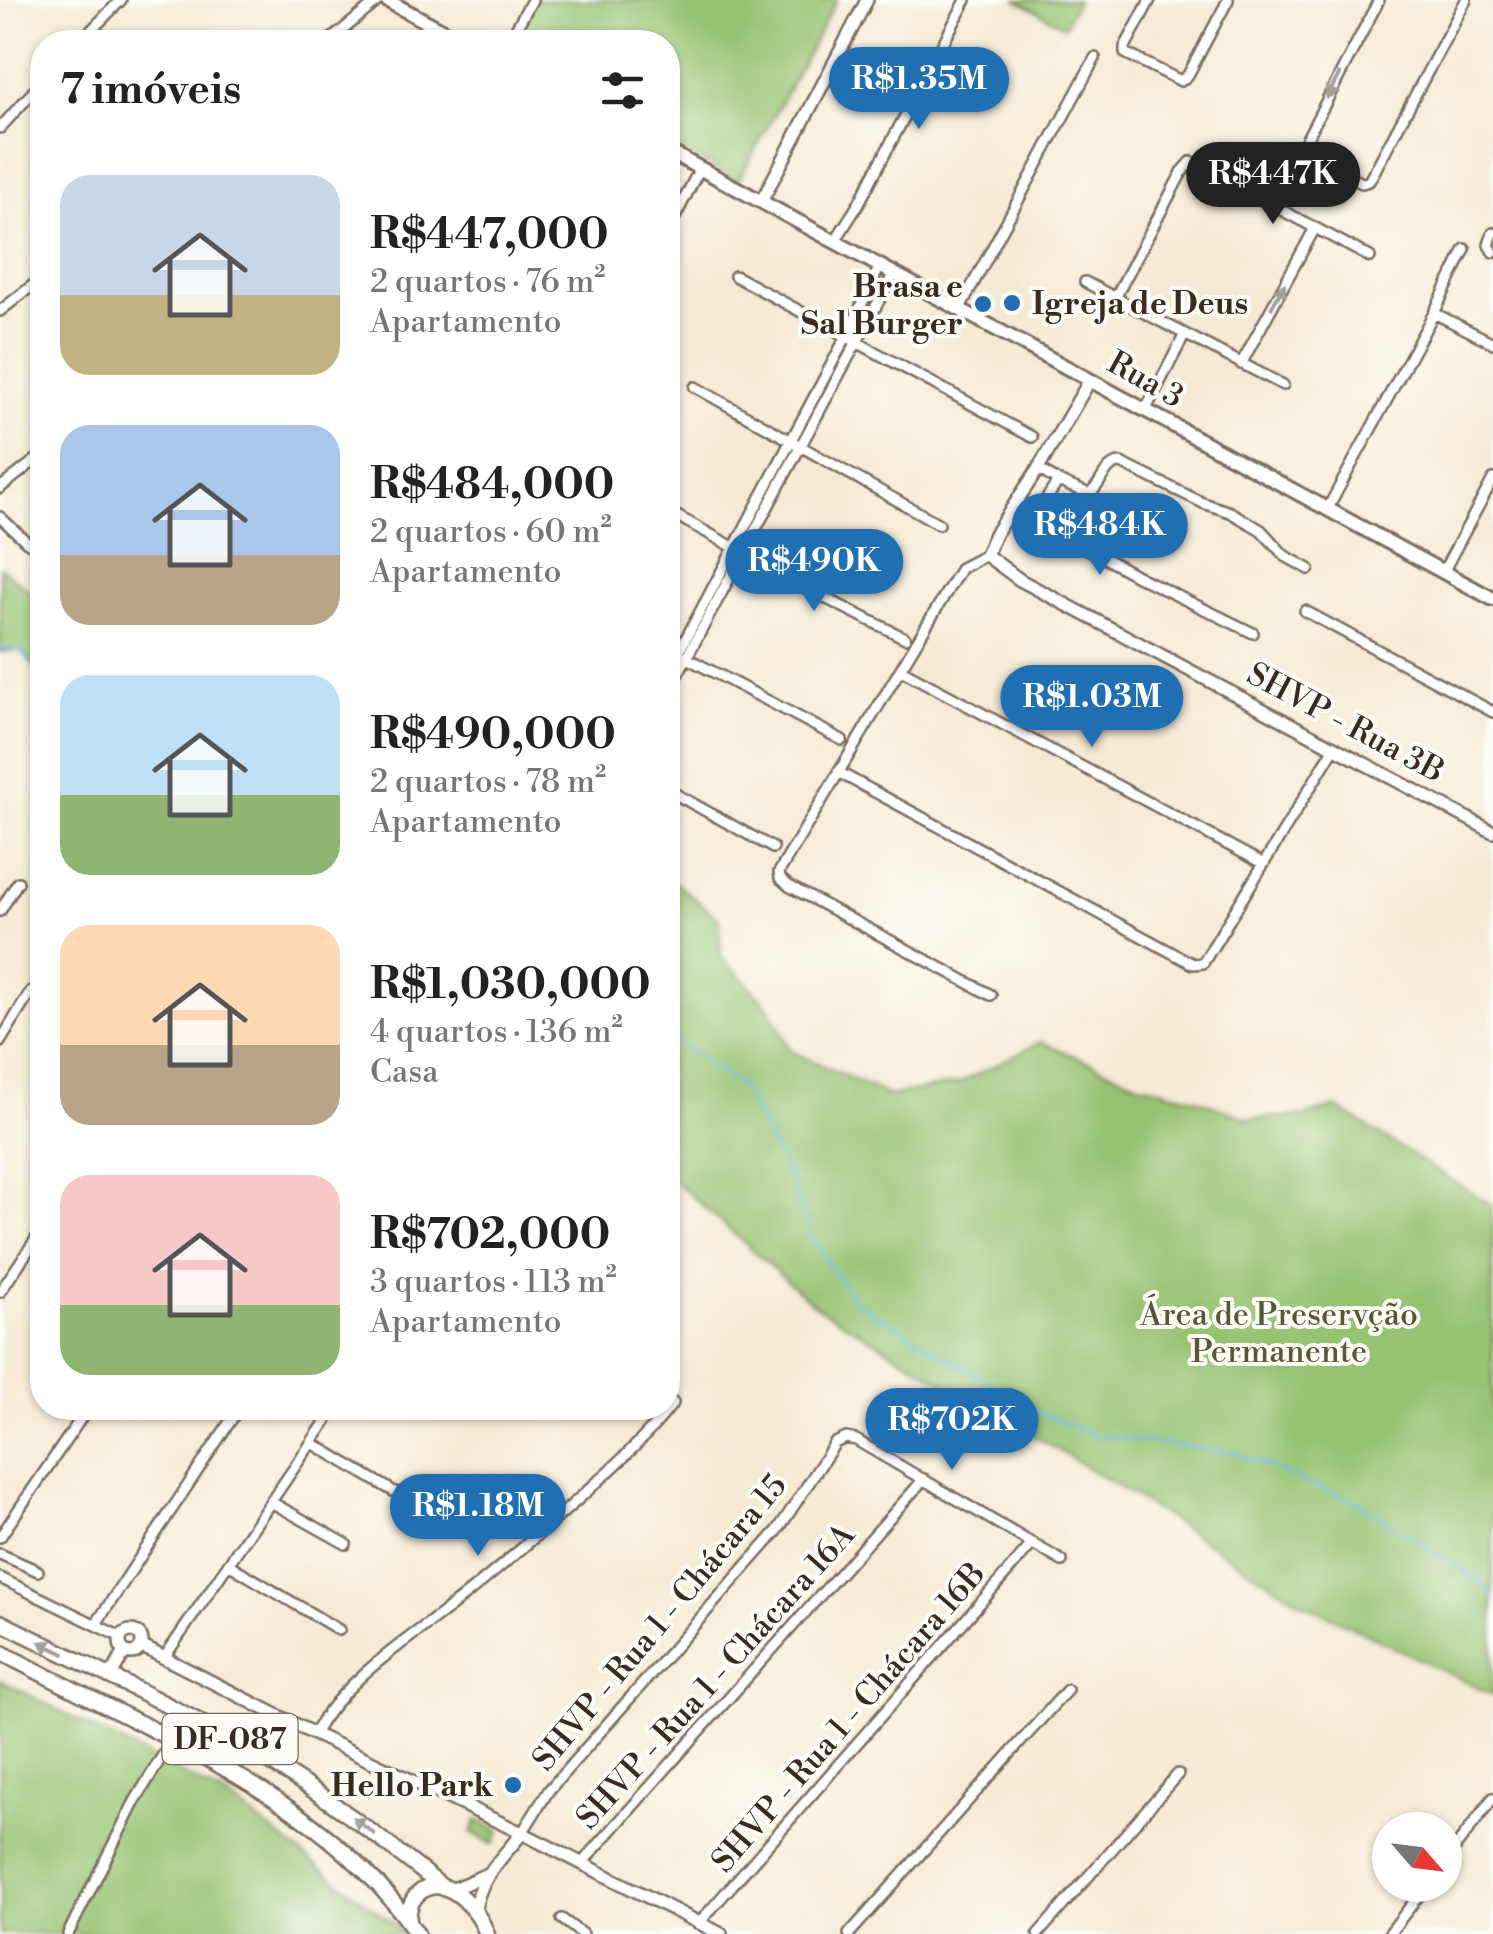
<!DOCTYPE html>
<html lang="pt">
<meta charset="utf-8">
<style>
body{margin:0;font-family:"Libre Bodoni",serif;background:#f6f6f6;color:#222;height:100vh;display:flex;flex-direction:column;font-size:38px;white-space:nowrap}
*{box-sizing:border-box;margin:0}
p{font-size:32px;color:#767676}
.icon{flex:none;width:55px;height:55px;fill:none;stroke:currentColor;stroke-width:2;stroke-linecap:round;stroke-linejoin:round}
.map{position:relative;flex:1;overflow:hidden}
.side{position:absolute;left:30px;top:30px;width:650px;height:1390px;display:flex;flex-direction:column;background:#fff;border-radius:40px;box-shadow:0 2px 8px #0004}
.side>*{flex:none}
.needle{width:65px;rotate:118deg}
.tools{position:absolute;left:1372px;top:1812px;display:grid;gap:20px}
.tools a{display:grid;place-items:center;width:90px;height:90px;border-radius:50%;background:#fff;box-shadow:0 2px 8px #0004;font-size:50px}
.price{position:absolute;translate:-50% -85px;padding:0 22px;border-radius:35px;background:#1f6fb2;color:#fff;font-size:32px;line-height:65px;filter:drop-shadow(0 2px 5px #0008)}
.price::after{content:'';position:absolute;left:50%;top:60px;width:30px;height:22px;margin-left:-15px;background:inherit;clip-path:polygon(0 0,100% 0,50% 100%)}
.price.selected{background:#222;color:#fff}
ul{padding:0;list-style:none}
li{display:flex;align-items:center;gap:30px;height:250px;padding:0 30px}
li span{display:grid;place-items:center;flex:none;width:280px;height:200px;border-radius:30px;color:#555}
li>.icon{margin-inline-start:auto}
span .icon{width:120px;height:120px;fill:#fffc;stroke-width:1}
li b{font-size:42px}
h2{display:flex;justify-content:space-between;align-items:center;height:120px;padding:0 30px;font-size:42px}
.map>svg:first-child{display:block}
</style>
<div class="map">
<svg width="1493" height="1934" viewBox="0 0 1493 1934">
<rect width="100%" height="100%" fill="#fdfcf7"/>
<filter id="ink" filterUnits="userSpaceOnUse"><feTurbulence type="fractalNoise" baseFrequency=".01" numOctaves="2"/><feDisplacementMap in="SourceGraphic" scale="20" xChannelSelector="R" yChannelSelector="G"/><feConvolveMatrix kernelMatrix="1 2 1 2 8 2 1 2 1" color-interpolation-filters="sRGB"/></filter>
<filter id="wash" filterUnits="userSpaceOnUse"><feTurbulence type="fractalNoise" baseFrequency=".0048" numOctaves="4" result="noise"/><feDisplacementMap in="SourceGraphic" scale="40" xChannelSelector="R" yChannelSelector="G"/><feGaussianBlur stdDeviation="2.25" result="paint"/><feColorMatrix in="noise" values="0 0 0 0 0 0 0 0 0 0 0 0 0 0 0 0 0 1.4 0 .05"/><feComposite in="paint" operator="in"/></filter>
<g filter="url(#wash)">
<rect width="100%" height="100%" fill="#f5ead4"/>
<path fill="#96c372" stroke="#687648" stroke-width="2.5" d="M532 0H837L738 181 668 142V42H500L513 34Z
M1016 0H1077L1064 26Z
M0 567 32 593 42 595V673L19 650 0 652Z
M668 877 720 919 721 956 769 1007 791 1051 889 1096 960 1083 1041 1042 1141 1084 1195 1098 1249 1119 1306 1116 1336 1107 1491 1205 1493 1236V1695L1299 1601 1108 1480 814 1305 668 1175Z
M0 1680 230 1799 407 1934H0Z
M477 1820 500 1831 493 1844 471 1833Z"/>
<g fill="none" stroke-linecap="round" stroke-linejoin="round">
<path stroke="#64b6df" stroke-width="2.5" d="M0 648 19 650 42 676
M668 1035 742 1087 791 1181 811 1237 855 1301 1041 1414 1095 1435 1235 1453 1362 1505 1479 1581 1493 1596"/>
</g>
</g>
<g filter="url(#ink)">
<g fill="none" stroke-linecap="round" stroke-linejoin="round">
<g stroke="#7c6d5e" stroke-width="14">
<path id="minor" d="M1150 0 1125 47V53L1181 81 1188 75 1228 0
M1379 0 1303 146 1304 152 1362 183 1369 181 1373 174 1466 0
M91 30 112 42
M80 42 121 0
M328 42 379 0
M500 42 513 34 532 0
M0 128 42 82
M668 231 700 168
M1493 233 1489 245 1493 252
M835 241 858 205 966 0
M735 276 1032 437
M1085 282 1283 385
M1115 298 1182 172 1191 162 1370 257
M960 308 1095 58
M0 311 42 278
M1434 313 1493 343
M1241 364 1315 228
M695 387 939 524
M1145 411 1185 334
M1038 469 1058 481 1089 494C1102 486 1104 463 1121 463L1203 503 1230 512 1261 530 1285 556 1309 569
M1058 481 1034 519 1139 577 1253 633
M0 488 42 455
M1328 508 1434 313 1465 249
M668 511 827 599 905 638
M0 517 27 542 42 550
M986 555 961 568 779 872 780 878 789 886 991 995
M1443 572 1493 479
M1305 611 1493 712
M668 648 842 740
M901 670 1264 864
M668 672 846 337 880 266
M668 692 894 273
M838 772 1193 964 1203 963 1335 747
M668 790 773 848
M0 911 18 882
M0 1042 31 991
M0 1292 42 1230
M312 1443 415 1504
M271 1502 346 1544
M0 1537 88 1408
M0 1554 38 1571
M228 1564 339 1630
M0 1578 121 1637
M96 1624 239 1408
M164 1658 335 1408
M314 1734C342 1683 396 1648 441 1614 484 1582 525 1546 565 1511 603 1477 641 1444 673 1403
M522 1833 549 1790 778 1530 835 1443 846 1438 856 1440 1062 1561
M1445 1861 1493 1798
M583 1862 924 1479
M562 1919 582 1934
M699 1923 1033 1543
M68 1934 135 1801 172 1740
M849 1934 1067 1690
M1038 1934 1178 1774
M1389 1934 1427 1885"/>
</g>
<g stroke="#7c6d5e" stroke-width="16">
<path id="tertiary" d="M761 202 867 0
M1090 380 1038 469 995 534 986 555 1020 580 1493 832
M120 1642a11 11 0 1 1 22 0a11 11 0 1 1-22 0Z
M141 1646 314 1734 522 1833
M111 1676 125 1651
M451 1890 487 1874
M475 1913C476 1881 503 1857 522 1833L721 1934"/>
</g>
<g stroke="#7c6d5e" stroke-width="18">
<path id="secondary" d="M386 0 464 42
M668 151 1493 599"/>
</g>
<g stroke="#7c6d5e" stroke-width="19">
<path id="primary" d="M0 1622C80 1662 162 1700 240 1744 311 1785 377 1835 441 1886
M0 1652C46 1676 92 1699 138 1722 242 1775 351 1834 417 1934
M409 1921C406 1897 428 1878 451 1890 467 1898 481 1918 487 1934"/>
</g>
<use href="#minor" stroke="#fff" stroke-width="9"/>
<use href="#tertiary" stroke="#fff" stroke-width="11"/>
<use href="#secondary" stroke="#fff" stroke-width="12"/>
<use href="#primary" stroke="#fff" stroke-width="14"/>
</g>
<defs><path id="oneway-solid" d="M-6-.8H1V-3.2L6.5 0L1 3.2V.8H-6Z" transform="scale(2.5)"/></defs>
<g fill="#a79f9a">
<use href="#oneway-solid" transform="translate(1333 86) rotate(117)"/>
<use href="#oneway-solid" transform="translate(1278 296) rotate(-61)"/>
<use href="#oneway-solid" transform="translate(52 1648) rotate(-154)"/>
<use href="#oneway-solid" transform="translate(364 1826) rotate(-142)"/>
</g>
</g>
<g fill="#1f6fb2" stroke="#fdfcf7" stroke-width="4">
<circle cx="1012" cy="303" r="10"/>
<circle cx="983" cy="304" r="10"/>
<circle cx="513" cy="1785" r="10"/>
</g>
<g text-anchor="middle" stroke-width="8" stroke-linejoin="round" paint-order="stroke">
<rect fill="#fdfcf7" stroke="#75695f" stroke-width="2.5" x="162.5" y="1714" width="135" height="50" rx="8"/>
<g font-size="30" font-weight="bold" fill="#3b2a1e">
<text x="230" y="1749">DF-087</text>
</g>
<g font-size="32" font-weight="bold" fill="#3b2a1e" stroke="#fdfcf7" text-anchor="end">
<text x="963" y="297">Brasa e<tspan x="963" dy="37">Sal Burger</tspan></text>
<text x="1032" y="314" text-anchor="start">Igreja de Deus</text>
<text x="493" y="1796">Hello Park</text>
</g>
<g font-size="32" fill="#3b2a1e" stroke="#fdfcf7">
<text transform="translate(1146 379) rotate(29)" y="11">Rua 3</text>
<text transform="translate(1346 722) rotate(28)" y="11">SHVP - Rua 3B</text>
<text transform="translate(659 1622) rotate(-50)" y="11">SHVP - Rua 1 - Chácara 15</text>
<text transform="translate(715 1676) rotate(-48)" y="11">SHVP - Rua 1 - Chácara 16A</text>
<text transform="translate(848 1717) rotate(-49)" y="11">SHVP - Rua 1 - Chácara 16B</text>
</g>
<g font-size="32" fill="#565837" stroke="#fdfcf7">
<text x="1279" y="1325">Área de Preservção<tspan x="1279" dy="37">Permanente</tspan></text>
</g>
</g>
</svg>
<div class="tools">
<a><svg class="needle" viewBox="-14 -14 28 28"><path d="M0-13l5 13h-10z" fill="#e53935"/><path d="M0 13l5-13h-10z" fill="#767676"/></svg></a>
</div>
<b class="price" style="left:919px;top:132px">R$1.35M</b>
<b class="price selected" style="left:1273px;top:227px">R$447K</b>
<b class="price" style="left:1100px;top:578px">R$484K</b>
<b class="price" style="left:814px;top:614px">R$490K</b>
<b class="price" style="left:1092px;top:750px">R$1.03M</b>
<b class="price" style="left:952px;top:1473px">R$702K</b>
<b class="price" style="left:478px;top:1559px">R$1.18M</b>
<section class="side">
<h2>7 imóveis<svg class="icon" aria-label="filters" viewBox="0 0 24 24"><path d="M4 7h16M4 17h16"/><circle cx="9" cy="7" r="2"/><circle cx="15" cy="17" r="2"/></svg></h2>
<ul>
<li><span style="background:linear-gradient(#c9d6e8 60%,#c2b280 0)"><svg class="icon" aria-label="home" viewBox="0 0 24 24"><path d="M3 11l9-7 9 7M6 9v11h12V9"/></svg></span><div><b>R$447,000</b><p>2 quartos · 76 m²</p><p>Apartamento</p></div></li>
<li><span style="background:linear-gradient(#a9c7e8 65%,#b9a48a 0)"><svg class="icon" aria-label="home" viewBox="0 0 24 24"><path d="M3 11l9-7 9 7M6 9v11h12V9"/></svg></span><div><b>R$484,000</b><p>2 quartos · 60 m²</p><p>Apartamento</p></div></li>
<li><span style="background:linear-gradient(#bfe0f5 60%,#8fb573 0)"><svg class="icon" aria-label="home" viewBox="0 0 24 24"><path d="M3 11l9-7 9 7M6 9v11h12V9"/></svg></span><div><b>R$490,000</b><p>2 quartos · 78 m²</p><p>Apartamento</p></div></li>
<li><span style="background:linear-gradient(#ffd9b3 60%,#b9a48a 0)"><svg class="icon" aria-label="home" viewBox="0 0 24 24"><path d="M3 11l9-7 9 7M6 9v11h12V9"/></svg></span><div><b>R$1,030,000</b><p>4 quartos · 136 m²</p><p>Casa</p></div></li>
<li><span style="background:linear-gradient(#f6c9c9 65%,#8fb573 0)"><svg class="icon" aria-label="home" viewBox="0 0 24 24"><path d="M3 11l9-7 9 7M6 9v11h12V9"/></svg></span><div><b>R$702,000</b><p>3 quartos · 113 m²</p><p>Apartamento</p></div></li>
</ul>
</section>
</div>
